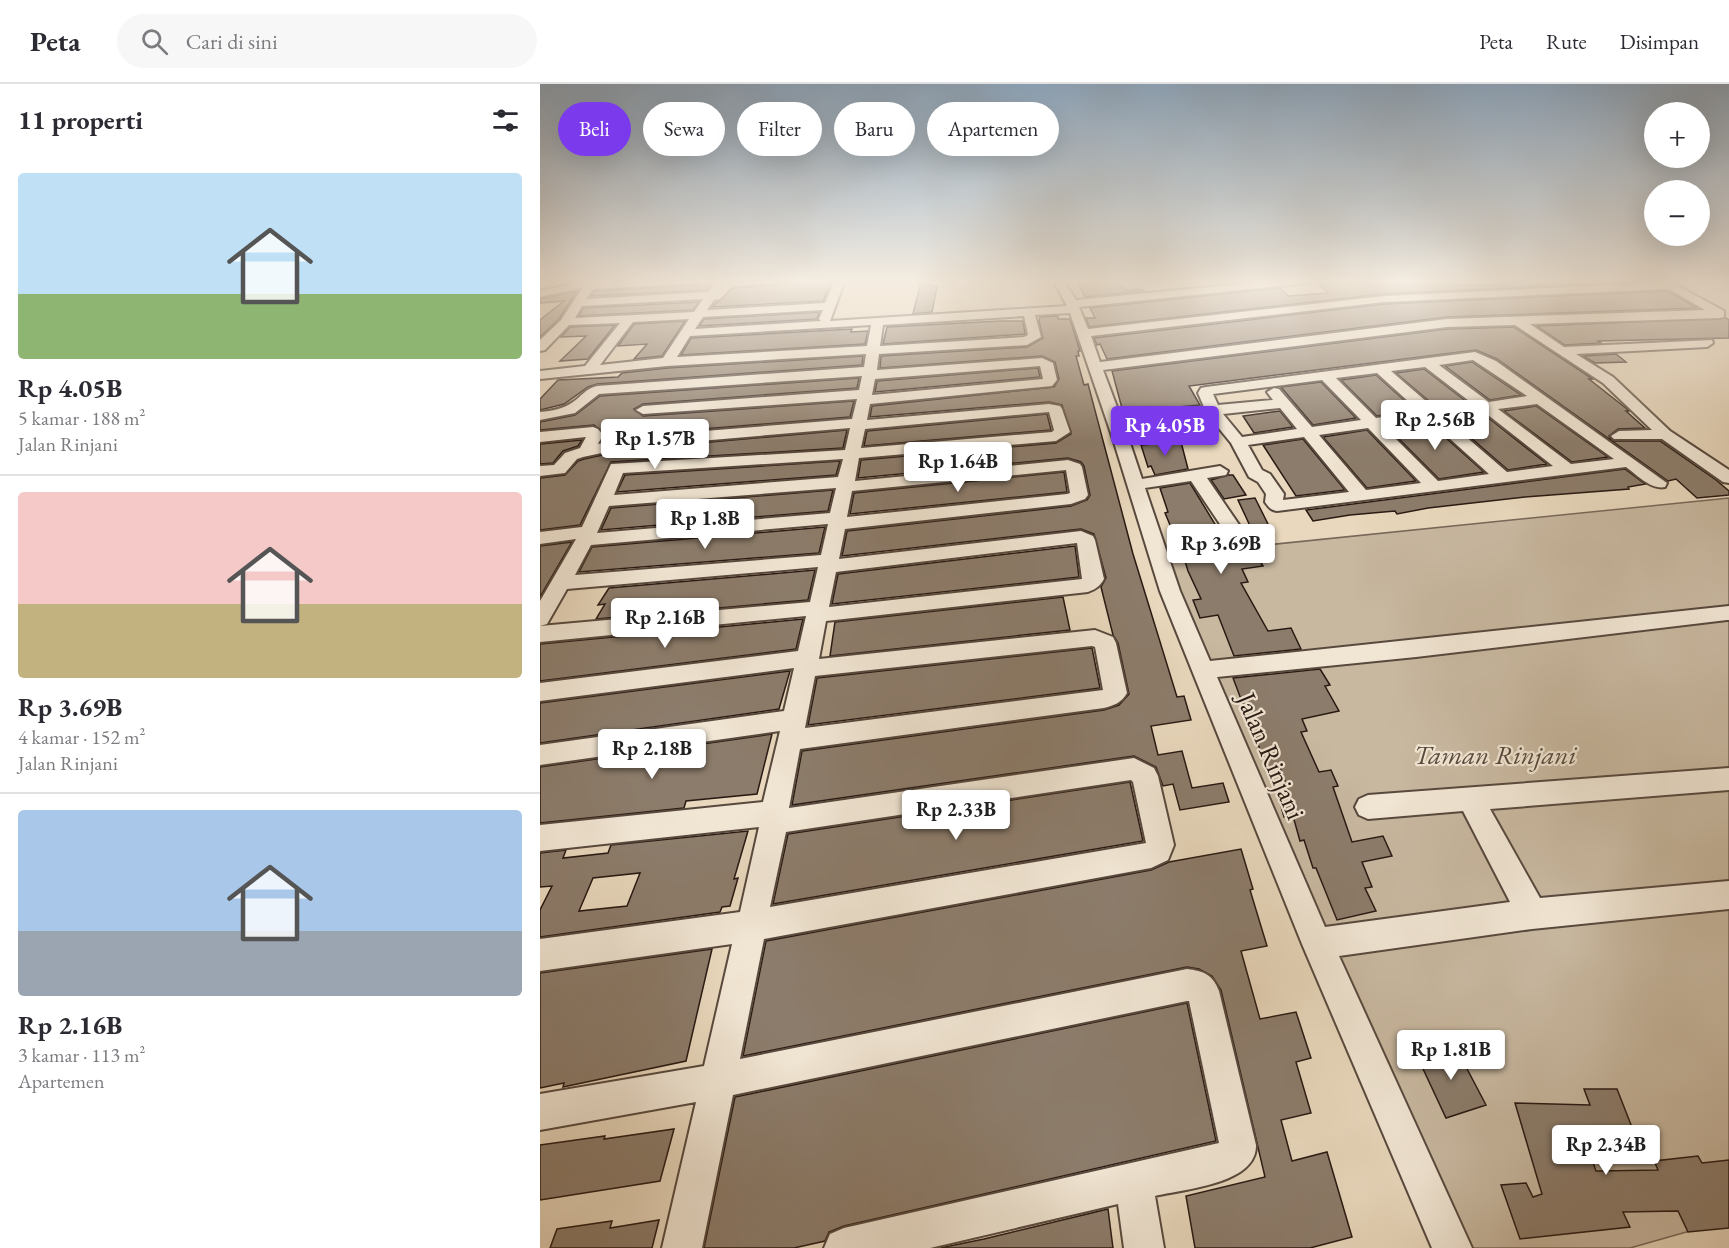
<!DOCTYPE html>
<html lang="id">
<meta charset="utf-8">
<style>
body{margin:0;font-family:"EB Garamond",serif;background:#f7f7f7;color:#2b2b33;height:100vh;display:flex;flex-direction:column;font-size:22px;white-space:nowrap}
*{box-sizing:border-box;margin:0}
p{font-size:20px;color:#7c7c81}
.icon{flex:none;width:33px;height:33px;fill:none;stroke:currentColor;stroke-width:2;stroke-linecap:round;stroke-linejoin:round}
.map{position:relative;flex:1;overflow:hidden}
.drawer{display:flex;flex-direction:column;background:#fff;width:540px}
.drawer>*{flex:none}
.banner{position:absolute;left:18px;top:18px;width:570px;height:54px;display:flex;gap:12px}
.tools{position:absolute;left:1104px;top:18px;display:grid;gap:12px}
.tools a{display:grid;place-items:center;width:66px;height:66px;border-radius:50%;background:#fff;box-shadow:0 6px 24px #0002;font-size:30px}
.price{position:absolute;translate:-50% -51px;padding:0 14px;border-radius:6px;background:#fff;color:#222;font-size:20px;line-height:39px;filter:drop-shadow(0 2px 3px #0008)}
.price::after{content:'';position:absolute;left:50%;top:36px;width:18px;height:14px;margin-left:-9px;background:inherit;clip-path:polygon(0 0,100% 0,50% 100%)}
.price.active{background:#7c3aed;color:#fff}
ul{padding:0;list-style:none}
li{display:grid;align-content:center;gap:12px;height:318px;padding:0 18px}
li+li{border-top:2px solid #e1e1e2}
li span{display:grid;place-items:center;height:186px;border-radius:6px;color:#555}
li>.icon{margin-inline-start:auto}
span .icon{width:108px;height:108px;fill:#fffc;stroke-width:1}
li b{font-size:26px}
h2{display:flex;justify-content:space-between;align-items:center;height:72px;padding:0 18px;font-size:26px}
.pill{padding:0 21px;border-radius:27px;background:#fff;box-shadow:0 6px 24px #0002;font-size:21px;line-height:54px}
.pill.active{background:#7c3aed;color:#fff}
header{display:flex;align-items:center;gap:36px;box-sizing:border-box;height:84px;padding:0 30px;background:#fff;border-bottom:2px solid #e1e1e2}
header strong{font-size:28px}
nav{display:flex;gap:33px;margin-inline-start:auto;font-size:21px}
.search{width:420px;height:54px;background:#f7f7f7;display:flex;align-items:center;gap:15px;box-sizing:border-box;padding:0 21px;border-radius:33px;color:#7c7c81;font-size:22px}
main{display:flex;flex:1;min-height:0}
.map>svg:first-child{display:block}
</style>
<header>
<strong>Peta</strong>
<div class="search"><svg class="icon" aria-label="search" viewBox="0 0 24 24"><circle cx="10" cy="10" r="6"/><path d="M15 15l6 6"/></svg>Cari di sini</div>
<nav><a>Peta</a><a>Rute</a><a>Disimpan</a></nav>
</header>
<main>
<section class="drawer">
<h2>11 properti<svg class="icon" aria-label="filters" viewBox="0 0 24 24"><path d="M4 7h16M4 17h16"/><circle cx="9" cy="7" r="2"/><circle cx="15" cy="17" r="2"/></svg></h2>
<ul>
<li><span style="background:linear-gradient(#bfe0f5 65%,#8fb573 0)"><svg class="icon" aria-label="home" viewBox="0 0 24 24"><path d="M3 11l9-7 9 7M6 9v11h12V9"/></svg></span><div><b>Rp 4.05B</b><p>5 kamar · 188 m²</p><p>Jalan Rinjani</p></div></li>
<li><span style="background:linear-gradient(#f6c9c9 60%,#c2b280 0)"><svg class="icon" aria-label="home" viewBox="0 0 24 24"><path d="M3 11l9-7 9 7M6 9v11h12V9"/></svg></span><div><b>Rp 3.69B</b><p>4 kamar · 152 m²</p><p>Jalan Rinjani</p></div></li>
<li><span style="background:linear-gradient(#a9c7e8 65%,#9aa5b1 0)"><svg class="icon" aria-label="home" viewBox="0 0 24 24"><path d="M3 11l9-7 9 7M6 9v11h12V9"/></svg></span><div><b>Rp 2.16B</b><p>3 kamar · 113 m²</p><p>Apartemen</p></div></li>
</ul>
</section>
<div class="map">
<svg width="1189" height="1164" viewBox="0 0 1189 1164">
<rect width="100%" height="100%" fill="#e9d8bd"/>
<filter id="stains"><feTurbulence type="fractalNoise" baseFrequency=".00333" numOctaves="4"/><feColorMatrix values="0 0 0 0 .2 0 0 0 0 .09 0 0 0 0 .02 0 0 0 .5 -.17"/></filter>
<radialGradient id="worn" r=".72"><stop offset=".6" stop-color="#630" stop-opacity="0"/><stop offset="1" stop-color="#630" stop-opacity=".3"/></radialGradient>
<path fill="#c8b8a0" stroke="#78685a" stroke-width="1.5" d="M1189 414V1136L1090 1164H912L618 472Z"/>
<path fill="#8c7c6b" stroke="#281913" stroke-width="1.5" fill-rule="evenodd" d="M168 196H174L167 206 51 212 54 207 161 201Z
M244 196H292L283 217 172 223 193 204 237 201Z
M536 196H576L585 206 602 205 604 207 545 213Z
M816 196H905L912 201H965L958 196 1113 197 844 210 549 243 546 234H555L550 224 740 204 748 212 788 209 777 198Z
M381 198 397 203 392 228 373 230Z
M37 207 19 235 0 253V236L24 217 0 219V215Z
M1128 207 1157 224 907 233 567 275 560 260 557 261 554 254 844 220Z
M159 218 153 226 39 232 43 224Z
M279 228 277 235 159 242 164 235Z
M518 232V235H530L540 267H538L539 272H536L544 301 548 300 593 470 637 613 644 612 651 636 611 642 618 671 642 667 652 704 683 699 689 718 640 726 633 700 623 702 616 683 594 672 252 721 262 667 564 626 579 621 589 610 578 559 573 551 561 503 566 494 554 450 541 445 302 472 307 447 531 422 547 416 550 411 544 382 541 378 528 374 318 394 321 376 516 359 531 350 522 321 509 318 330 333 332 322 514 303 519 295 515 278 502 272 340 284 341 272 487 263 503 254 499 237 500 233Z
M1186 234 1189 236V254L1058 257 1061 259 1025 261 997 242Z
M145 237 122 272 94 275 107 260 78 262 94 240Z
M460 237H483L485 250 343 260 347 243Z
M75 241 48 275 20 277 46 252 21 253 30 243Z
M974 243 1053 295H1049L1087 325 1089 327H1086L1105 344 1078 345 1069 352 1072 357H1120L1176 396 1189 407V411L1157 414 1136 395 1128 397 957 275 936 266 649 302 660 321 583 328 572 287 907 245Z
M312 245 311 248 328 247 325 260 141 271 151 254Z
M1076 270 1086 278 1055 279 1043 272Z
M323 272 322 281 57 300 48 303 24 320 0 326V315L18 296 78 293 82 289 127 284Z
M932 278 981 311 950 316 905 282Z
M498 284 500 293 335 308 337 297Z
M884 285 927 318 896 323 856 289Z
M836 291 875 326 837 332 801 296Z
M319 294 317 304 103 320 94 325 103 332 314 317 310 333 90 351 62 357 65 350 54 341 0 346V338L35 331 60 312Z
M781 298 816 334 773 341 741 303Z
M996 322 1068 373 1032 378 964 327Z
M740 327 753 343 714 349 703 332Z
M942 329 1007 380 968 386 908 334Z
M507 330 511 346 324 362 327 347Z
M667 333 669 338 653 340 659 349 652 350 642 344 590 348 588 342Z
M887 337 944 388 899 395 848 344Z
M307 346 303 364 71 378 40 441 0 446V394L25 391 38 377 44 375 90 365Z
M827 346 876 397 827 404 783 353Z
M763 355 805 406 756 412 723 361Z
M42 356 38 362 23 367 13 379 0 380V360Z
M641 358 648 385 615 391 611 382 608 383 601 361Z
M300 377 296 391 77 408 85 391Z
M1085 385 1105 400 1088 403 1089 405 985 413 888 424 857 430 855 427 810 431 773 437 766 426Z
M524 388 527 408 310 430 314 409Z
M688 391H693L706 411 684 415 671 396Z
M650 399 687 460 708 457 723 482 702 485 708 498 701 499 728 547 751 544 761 565 694 572 678 531 660 534 653 516 661 515 648 487 636 448H633L625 429 628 428 620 404Z
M293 406 288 427 61 446 71 424Z
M715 414 729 442 711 444 698 416Z
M285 443 279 469 39 488 52 463Z
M32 458 0 513V462Z
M535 462 539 493 292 520 298 490Z
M275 486 268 516 56 535 65 520 58 521 69 504Z
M523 513 530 546 290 572 295 538Z
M263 535 256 565 0 597V560Z
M552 564 560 604 268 641 277 594Z
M780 585 790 601 785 602 799 627 762 635 767 647 761 648 779 688 791 686 798 702 793 703 812 758 843 752 852 772 822 778 832 803 825 804 836 827 797 836 776 784H773L764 756 760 757 753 732 744 733 739 715 751 714 739 681 727 684 693 594Z
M250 587 239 625 0 659V619Z
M232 650 217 710 146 717 144 724 0 739V683Z
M590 698 603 757 233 820 248 750Z
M208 747 194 795 198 794 190 822 182 823 180 828 0 853V826L12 802 0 803V769L26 766 23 774 68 769 71 761ZM100 789 87 822 39 827 53 794Z
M701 765 713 805 710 806 727 862 701 867 720 935 756 928 771 974 756 978 771 1029 741 1036 752 1077 787 1068 812 1153 770 1164H655L646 1112 725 1093 681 906 672 892 659 885 647 883 203 972 226 857 611 786 629 778Z
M172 865 146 977 23 1003 24 999 0 1004V889Z
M647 919 676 1057 304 1142 289 1148 285 1157 254 1164H164L195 1013Z
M914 960 946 1021 906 1034 877 972Z
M1044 1005H1077L1095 1051 1043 1050 1056 1087 1118 1086 1114 1077 1158 1072 1162 1079 1189 1076V1144L1148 1148 1138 1127 1083 1128 1090 1143 980 1155 961 1101 986 1099 993 1113 1002 1110 975 1019 1050 1021Z
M134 1045 120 1097 0 1116V1061L65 1052 64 1055Z
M568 1125 573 1164H400L444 1155Z
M119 1136 112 1164H10L17 1145 72 1137 70 1144Z"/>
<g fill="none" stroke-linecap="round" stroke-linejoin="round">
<g stroke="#58493e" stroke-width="4">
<path id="minor" d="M49 196H61L60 198 166 196 161 199 53 205 46 215 168 208 176 196H242L237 199 192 202 180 215 174 216 167 226 285 219 295 196H305L290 237 527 222 513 196H523L536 216 741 196H774L769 199 539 223 548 245 844 212 1118 199 1115 196H1127L1184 227V233L1180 234 990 240 1024 263 1172 256 1173 259 1167 263 1036 270 1073 293 1130 347 1189 386V399L1183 398 1122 355H1074L1071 352 1079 347 1112 346 1063 299 975 241 907 243 563 286 580 331 664 323 658 309 661 304 666 303 935 268 956 277 1127 399 1125 403C1111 406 1097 391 1086 383L737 427C730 426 729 423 725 418L726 410 718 398 709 393 691 359 668 331 583 340 587 350 642 346 650 351 642 356 590 359 602 395 680 382 688 387 686 391 667 394 706 451 704 455H690L651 397 605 404 640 507 670 577 1189 522V536H1187L876 573 677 593 785 843 970 818 923 727 828 735 819 731 815 723 819 715 828 711 1189 684V706L950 725 1000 814 1189 797V825L992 845 799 872 932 1164H892L762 860 620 507 573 355 530 229 495 231 501 253 487 261 339 270 337 286 502 274 513 279 517 296 512 302 330 320 327 336 509 320 520 322 522 325 530 348 516 357 319 374 315 397 528 376 540 380 542 383 548 411 545 415 531 420 305 445 299 475 541 447 553 452 555 456 564 495C560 502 556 505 548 508L286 537 279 575 555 546 573 553 576 559 587 609C581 619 575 621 564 624L260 665 249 724 594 674 614 684 618 692 634 761 628 776 611 784 224 855 200 975 647 885C664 887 673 891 679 907L716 1061C717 1100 645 1105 615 1112L624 1164H584L578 1120 390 1164H284L290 1150 304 1144 679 1059 649 917H647L193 1011 162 1164H122L156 1018 0 1046V1010L164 982 192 860 0 887V855L200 828 219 743 0 767V741L223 718 240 647 0 681V661L244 627 254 584 0 617V599L258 567 266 532 0 558V542L270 518 278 483 27 505 7 540 0 542V517L36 455 0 460V448L42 443 71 380 305 366 310 344 90 363 43 373 37 375 25 389 0 392V382L14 381 25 369 40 364 46 353 0 358V348L53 343 58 345 63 351 58 360 90 353 312 335 317 315 103 330 96 326 103 322 319 306 322 292 59 310 35 329 0 336V328C12 327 23 325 33 318 42 312 45 305 57 302L324 283 326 270 127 282 0 295V287L45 282 80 239 29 241 5 266 0 267V256L21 236 42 204 0 213V207ZM1129 205 1165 226 907 235 560 278 551 252 844 218ZM163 215 154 228 35 234 42 222ZM283 226 279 235 281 237 155 245 163 233ZM484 232 488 251 484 253 340 262 343 241ZM149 235 123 274 60 281 93 238ZM331 241 327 262 137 273 150 252ZM933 276 987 312 949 318 899 281ZM500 282 503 295 332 311 335 295ZM885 283 933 320 895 325 851 287ZM837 289 880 328 836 334 796 294ZM782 296 821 336 772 343 739 305 734 304 727 308 733 316 678 321 673 310ZM997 320 1074 375 1031 380 958 325ZM740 324 757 345 702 353 683 330ZM943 327 1013 382 967 388 903 333ZM509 328 514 346 512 348 321 364 325 345ZM888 335 949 390 898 397 843 342ZM828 344 881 399 826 406 779 351ZM764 353 809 408 743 416 744 410 730 390 722 386 708 361ZM303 375 298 393 74 411 83 389ZM526 386 530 409 527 410 307 433 312 407ZM296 404 290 429 57 449 69 422ZM288 440 281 471 35 491 51 461ZM537 459 542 495 289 523 296 488ZM552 562 555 563 563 606 265 644 275 592ZM591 696 593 698 606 759 230 823 246 748Z"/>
</g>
<use href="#minor" fill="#f1e6d4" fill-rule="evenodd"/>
</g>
<linearGradient id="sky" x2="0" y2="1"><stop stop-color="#8ea8c0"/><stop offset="0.55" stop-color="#f5ede1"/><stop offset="1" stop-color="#f5ede1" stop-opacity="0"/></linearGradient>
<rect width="1189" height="359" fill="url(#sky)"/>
<g text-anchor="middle" stroke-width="4.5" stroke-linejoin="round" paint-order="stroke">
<g font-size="27" font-style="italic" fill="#58493d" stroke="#f1e6d4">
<text x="955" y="680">Taman Rinjani</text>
</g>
<g font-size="27" fill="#281913" stroke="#f1e6d4">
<text transform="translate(731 672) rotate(67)" y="9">Jalan Rinjani</text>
</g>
</g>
<rect width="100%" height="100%" filter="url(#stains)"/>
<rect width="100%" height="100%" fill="url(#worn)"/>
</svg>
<div class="tools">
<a>+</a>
<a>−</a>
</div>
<b class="price" style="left:895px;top:367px">Rp 2.56B</b>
<b class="price active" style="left:625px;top:373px">Rp 4.05B</b>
<b class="price" style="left:115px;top:386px">Rp 1.57B</b>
<b class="price" style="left:418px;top:409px">Rp 1.64B</b>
<b class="price" style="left:165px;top:466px">Rp 1.8B</b>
<b class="price" style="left:681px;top:491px">Rp 3.69B</b>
<b class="price" style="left:125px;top:565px">Rp 2.16B</b>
<b class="price" style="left:112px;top:696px">Rp 2.18B</b>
<b class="price" style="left:416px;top:757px">Rp 2.33B</b>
<b class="price" style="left:911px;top:997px">Rp 1.81B</b>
<b class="price" style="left:1066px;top:1092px">Rp 2.34B</b>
<div class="banner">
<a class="pill active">Beli</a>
<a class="pill">Sewa</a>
<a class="pill">Filter</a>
<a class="pill">Baru</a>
<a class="pill">Apartemen</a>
</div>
</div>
</main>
